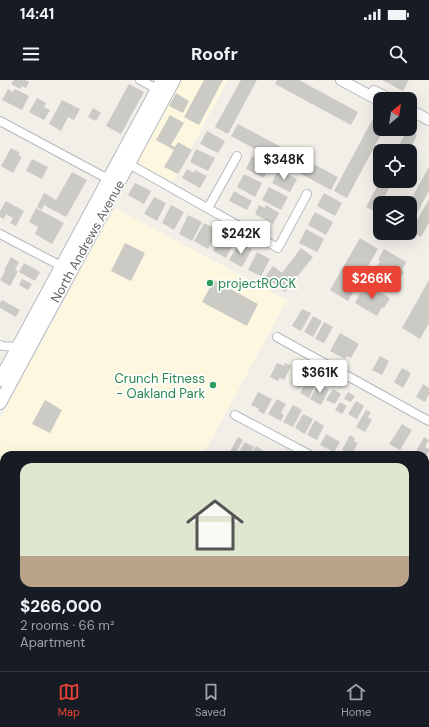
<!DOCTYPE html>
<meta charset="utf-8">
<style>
body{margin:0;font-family:"DM Sans",sans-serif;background:#242831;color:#f1f3f6;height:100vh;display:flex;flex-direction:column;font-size:15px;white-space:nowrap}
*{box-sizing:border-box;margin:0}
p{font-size:13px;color:#9ea1a6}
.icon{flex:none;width:22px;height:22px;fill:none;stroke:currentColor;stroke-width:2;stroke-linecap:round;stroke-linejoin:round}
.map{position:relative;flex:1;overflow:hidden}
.side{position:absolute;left:0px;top:371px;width:429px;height:220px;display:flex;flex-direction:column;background:#171b24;border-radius:12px 12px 0 0;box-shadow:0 4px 16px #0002}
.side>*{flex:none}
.needle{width:26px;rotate:30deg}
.controls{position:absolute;left:373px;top:12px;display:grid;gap:8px}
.controls a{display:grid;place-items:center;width:44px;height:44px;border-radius:8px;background:#171b24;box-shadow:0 4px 16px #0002;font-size:20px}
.price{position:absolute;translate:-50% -34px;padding:0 9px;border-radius:4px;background:#fff;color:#222;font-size:13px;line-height:26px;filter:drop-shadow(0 1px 2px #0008)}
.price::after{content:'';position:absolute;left:50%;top:24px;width:12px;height:9px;margin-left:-6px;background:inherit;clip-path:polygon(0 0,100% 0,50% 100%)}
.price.selected{background:#ea4335;color:#fff}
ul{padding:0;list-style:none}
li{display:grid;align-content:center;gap:8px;height:212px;padding:0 20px}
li+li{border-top:1px solid #363941}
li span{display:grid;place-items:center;height:124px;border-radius:12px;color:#555}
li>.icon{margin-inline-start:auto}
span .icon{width:72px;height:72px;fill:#fffc;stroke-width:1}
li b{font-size:17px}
.status{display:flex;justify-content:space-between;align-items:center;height:28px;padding:0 20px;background:#171b24;direction:ltr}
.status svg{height:11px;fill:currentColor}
header{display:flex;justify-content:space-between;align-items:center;height:52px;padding:0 20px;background:#171b24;font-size:18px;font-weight:700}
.dock{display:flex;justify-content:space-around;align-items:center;height:56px;border-top:1px solid #363941;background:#171b24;font-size:11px;color:#9ea1a6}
.dock a{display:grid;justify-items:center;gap:2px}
.dock .selected{color:#ea4335}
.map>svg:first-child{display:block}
</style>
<div class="status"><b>14:41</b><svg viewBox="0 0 49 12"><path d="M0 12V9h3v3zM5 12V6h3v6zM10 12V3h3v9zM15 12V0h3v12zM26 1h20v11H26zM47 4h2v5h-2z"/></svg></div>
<header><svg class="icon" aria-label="menu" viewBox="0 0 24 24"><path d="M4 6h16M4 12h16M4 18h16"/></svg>Roofr<svg class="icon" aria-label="search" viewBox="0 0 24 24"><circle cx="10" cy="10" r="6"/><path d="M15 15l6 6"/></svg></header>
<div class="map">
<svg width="429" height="591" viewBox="0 0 429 591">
<rect width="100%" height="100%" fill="#f1efe8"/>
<path fill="#fef7e0" d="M180 0H228L173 102 137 83Z
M115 128 287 220 203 375H4V487L0 485V338Z"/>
<path fill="#cccac5" d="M14 0H25L29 2 26 8 22 6 20 9 11 4Z
M204 0H223L199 45 184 37Z
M241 0H257L228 54 215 47Z
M277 0H299L358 32 351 45 275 4Z
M382 0H409L403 11Z
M129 4 144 12 121 54 106 46Z
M8 9 13 12 15 9 29 16 22 30 2 20Z
M176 13 189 21 183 33 169 26Z
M37 18 46 23 44 27 50 30 44 40 29 32Z
M62 20 80 29 74 40 68 37 61 51 49 44Z
M93 28 101 33 96 41 88 37Z
M376 33 380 36V49H384L347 118 334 111Z
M170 35 184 43 171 65 175 67 178 62 192 70 178 94 164 87 174 70 156 60Z
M238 44 338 97 331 110 231 56Z
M407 50 417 55 409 71H396Z
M207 51 225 61 218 73 200 64Z
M11 68 20 73 18 75 22 77 13 93 1 86Z
M196 69 215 78 208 91 190 82Z
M252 76 270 86 264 98 246 89Z
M32 79 48 87 42 99 26 91Z
M429 87V111L410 146 409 123Z
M187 89 194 93 195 90 207 96 200 108 182 98Z
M278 90 297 99 290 112 272 103Z
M72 92 87 100 66 137 44 125 42 130 37 127 44 113 56 120Z
M244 94 262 103 255 117 237 107Z
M380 101H393L376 132 366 127Z
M135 103 151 111 144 124 128 115Z
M269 107 288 117 281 130 262 120Z
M234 111 252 121 247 130 229 121Z
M324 113 342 123 335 136 317 126Z
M154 117 166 123 157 141 144 134Z
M429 119V143L421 157 411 151Z
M6 121 24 131 16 146 10 143 13 138 6 134 4 139 0 137V131Z
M171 125 184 132 174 150 162 143Z
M259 125 265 128 266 125 279 133 273 144 255 134Z
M36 128 64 143 52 164 35 154 38 147 29 142Z
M315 132 333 142 326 155 308 145Z
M188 135 202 142 192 161 179 154Z
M204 143 218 150 208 169 194 161Z
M306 149 324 159 317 172 299 163Z
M222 154 235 161 226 178 213 171Z
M360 158 378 169 348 221 330 210Z
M125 163 145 173 131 201 111 191Z
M239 163 252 169 242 187 229 180Z
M301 168 313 177 285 212 265 197 273 186 282 193Z
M384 169 406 182 402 190 404 192 398 202 375 190 380 181 378 180Z
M257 172 270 179 261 196 248 190Z
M11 177 19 182 15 190 18 191 10 206 0 200 5 191 4 190Z
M24 183 40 192 35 201 19 192Z
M22 199 32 204 28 210 19 205Z
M214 200 258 224 247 246 202 222Z
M429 200V243L420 259 402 248Z
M367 205 390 218 384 228 382 227 377 236 355 223 360 213 362 214Z
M2 220 20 230 16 237 0 228V223Z
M302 229 311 233 301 251 292 246Z
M313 236 322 241 313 257 304 252Z
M324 242 333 247 324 263 315 259Z
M340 253 359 264 351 278 347 276 345 279 330 271Z
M380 276 389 281 382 295 372 290Z
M277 283 284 286 285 283 291 286 284 300 280 298 278 301 270 297Z
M402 288 411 293 403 308 394 302Z
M298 289 307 294 300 308 291 303Z
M307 299 316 303 309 318 300 313Z
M318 304 329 309 321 325 310 319Z
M423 304 429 308V314L425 322 416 317Z
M333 309 341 314 335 324 326 320Z
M258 312 272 319 264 334 258 331 259 329 251 325Z
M348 312 355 316 351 322 344 319Z
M277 319 286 324 281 333 284 335 281 341 268 334Z
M45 320 62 330 50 353 32 344Z
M356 321 364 326 357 339 348 334Z
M340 322 347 326 342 334 335 330Z
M293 325 302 330 293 347 283 342Z
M366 330 371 332 368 337 372 340 365 352 356 347Z
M303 334 313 339 305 354 295 348Z
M315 340 324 346 317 360 307 355Z
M402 344 412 350 400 370 389 364Z
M326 354 340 362 334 372 320 365Z
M350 355 355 358 354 361 358 363 351 375H345L346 372 342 370Z
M238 357 243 360 235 375H228Z
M424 357 429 360 425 367 429 369V371L425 378V375H414Z
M245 362 254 367 249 375H237Z
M256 366 265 372 263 375H251Z
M0 561 4 563V584L3 583 2 585 0 584Z
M425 579 429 581V591H418L421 587H425Z
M10 587H47L51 589 50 591H17Z
M54 587H69L76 591H61Z
M112 587H145L152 591H109Z
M197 587H218L216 591H205Z
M310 587H323L321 591H306L308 588H309Z"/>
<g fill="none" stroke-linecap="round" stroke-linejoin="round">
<g stroke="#b5b8bc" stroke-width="10">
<path id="minor" d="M140 0 157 9
M0 41 108 99
M129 84 278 168 307 114
M208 128 237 76
M0 154 61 186
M277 257 429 341
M0 265C6 268 14 265 21 269
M235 335 310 375
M425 432 429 424
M0 492 4 494
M425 547 429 550
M175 587 182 591
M255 587 263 591
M94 591 96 587
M223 591 225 587
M338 591 340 587"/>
</g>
<g stroke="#b5b8bc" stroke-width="12">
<path id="tertiary" d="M341 0 380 21
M374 11 390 19
M410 30 429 40"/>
</g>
<g stroke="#b6babf" stroke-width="14">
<path id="secondary" d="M0 300 162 0
M0 323 174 0"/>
</g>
<use href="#minor" stroke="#fff" stroke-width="8"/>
<use href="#tertiary" stroke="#fff" stroke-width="10"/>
<use href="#secondary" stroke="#fff" stroke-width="12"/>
</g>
<g fill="#2e9e5b" stroke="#fff" stroke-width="1.5">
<circle cx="210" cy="203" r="4"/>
<circle cx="213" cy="305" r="4"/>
</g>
<g text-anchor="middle" stroke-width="3.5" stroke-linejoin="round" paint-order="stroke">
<g font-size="13" fill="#5f6368" stroke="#fff">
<text transform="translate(87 161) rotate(-61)" y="5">North Andrews Avenue</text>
</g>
<g font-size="13" fill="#27864d" stroke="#fff" text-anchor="start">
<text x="218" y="208">projectROCK</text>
<text x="205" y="303" text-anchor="end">Crunch Fitness<tspan x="205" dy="15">- Oakland Park</tspan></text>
</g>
</g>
</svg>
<div class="controls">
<a><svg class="needle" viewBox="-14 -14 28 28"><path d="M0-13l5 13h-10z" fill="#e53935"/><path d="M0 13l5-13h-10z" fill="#9ea1a6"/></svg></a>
<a><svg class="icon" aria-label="locate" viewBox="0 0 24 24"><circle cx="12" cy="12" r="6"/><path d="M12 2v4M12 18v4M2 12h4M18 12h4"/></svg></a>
<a><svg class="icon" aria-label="layers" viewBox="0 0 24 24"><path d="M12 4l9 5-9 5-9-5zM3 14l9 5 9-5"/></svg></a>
</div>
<b class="price" style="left:284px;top:101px">$348K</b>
<b class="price" style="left:241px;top:175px">$242K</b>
<b class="price selected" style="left:372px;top:220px">$266K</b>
<b class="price" style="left:320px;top:314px">$361K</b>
<section class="side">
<ul>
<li><span style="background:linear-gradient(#dfe7d0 75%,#b9a48a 0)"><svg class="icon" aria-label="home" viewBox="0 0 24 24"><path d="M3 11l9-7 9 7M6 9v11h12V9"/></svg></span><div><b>$266,000</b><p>2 rooms · 66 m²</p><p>Apartment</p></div></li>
</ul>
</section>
</div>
<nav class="dock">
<a class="selected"><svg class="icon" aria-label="map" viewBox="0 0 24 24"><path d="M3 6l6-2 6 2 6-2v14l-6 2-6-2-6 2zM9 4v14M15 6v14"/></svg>Map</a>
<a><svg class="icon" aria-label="saved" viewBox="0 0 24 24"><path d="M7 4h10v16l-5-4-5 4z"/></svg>Saved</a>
<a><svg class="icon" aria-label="home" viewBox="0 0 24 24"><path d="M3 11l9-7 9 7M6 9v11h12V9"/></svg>Home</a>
</nav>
